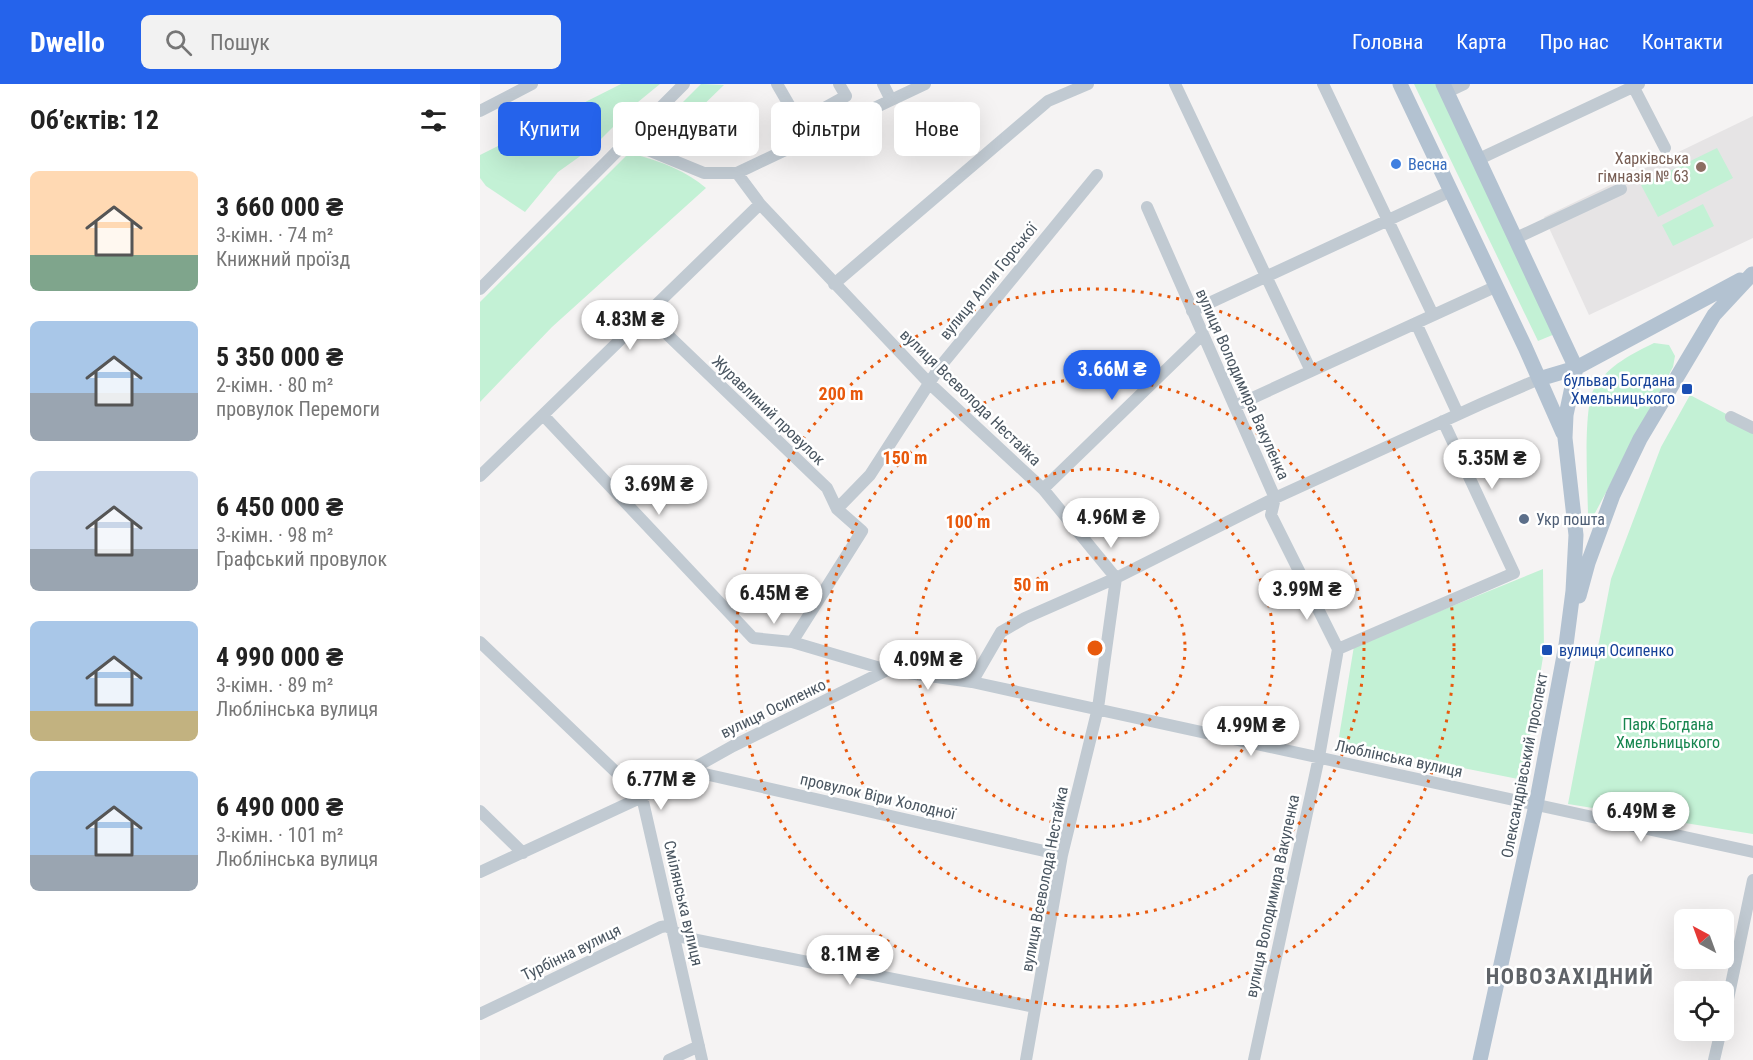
<!DOCTYPE html>
<html lang="uk">
<meta charset="utf-8">
<style>
body{margin:0;font-family:"Roboto Condensed",sans-serif;background:#f2f2f2;color:#222;height:100vh;display:flex;flex-direction:column;font-size:22px;white-space:nowrap}
*{box-sizing:border-box;margin:0}
p{font-size:20px;color:#767676}
.icon{flex:none;width:33px;height:33px;fill:none;stroke:currentColor;stroke-width:2;stroke-linecap:round;stroke-linejoin:round}
.map{position:relative;flex:1;overflow:hidden}
.side{display:flex;flex-direction:column;background:#fff;width:480px}
.side>*{flex:none}
.hud{position:absolute;left:18px;top:18px;width:570px;height:54px;display:flex;gap:12px}
.needle{width:39px;rotate:319deg}
.fabs{position:absolute;left:1194px;top:825px;display:grid;gap:12px}
.fabs a{display:grid;place-items:center;width:60px;height:60px;border-radius:9px;background:#fff;box-shadow:0 6px 24px #0002;font-size:30px}
.price{position:absolute;translate:-50% -51px;padding:0 14px;border-radius:21px;background:#fff;color:#222;font-size:20px;line-height:39px;filter:drop-shadow(0 2px 3px #0008)}
.price::after{content:'';position:absolute;left:50%;top:36px;width:18px;height:14px;margin-left:-9px;background:inherit;clip-path:polygon(0 0,100% 0,50% 100%)}
.price.current{background:#2563eb;color:#fff}
ul{padding:0;list-style:none}
li{display:flex;align-items:center;gap:18px;height:150px;padding:0 30px}
li span{display:grid;place-items:center;flex:none;width:168px;height:120px;border-radius:9px;color:#555}
li>.icon{margin-inline-start:auto}
span .icon{width:72px;height:72px;fill:#fffc;stroke-width:1}
li b{font-size:26px}
h2{display:flex;justify-content:space-between;align-items:center;height:72px;padding:0 30px;font-size:26px}
.chip{padding:0 21px;border-radius:9px;background:#fff;box-shadow:0 6px 24px #0002;font-size:21px;line-height:54px}
.chip.current{background:#2563eb;color:#fff}
header{display:flex;align-items:center;gap:36px;box-sizing:border-box;height:84px;padding:0 30px;background:#2563eb;color:#fff}
header strong{font-size:28px}
nav{display:flex;gap:33px;margin-inline-start:auto;font-size:21px}
.search{width:420px;height:54px;background:#f2f2f2;display:flex;align-items:center;gap:15px;box-sizing:border-box;padding:0 21px;border-radius:9px;color:#767676;font-size:22px}
main{display:flex;flex:1;min-height:0}
.map>svg:first-child{display:block}
</style>
<header>
<strong>Dwello</strong>
<div class="search"><svg class="icon" aria-label="search" viewBox="0 0 24 24"><circle cx="10" cy="10" r="6"/><path d="M15 15l6 6"/></svg>Пошук</div>
<nav><a>Головна</a><a>Карта</a><a>Про нас</a><a>Контакти</a></nav>
</header>
<main>
<section class="side">
<h2>Об’єктів: 12<svg class="icon" aria-label="filters" viewBox="0 0 24 24"><path d="M4 7h16M4 17h16"/><circle cx="9" cy="7" r="2"/><circle cx="15" cy="17" r="2"/></svg></h2>
<ul>
<li><span style="background:linear-gradient(#ffd9b3 70%,#7fa58c 0)"><svg class="icon" aria-label="home" viewBox="0 0 24 24"><path d="M3 11l9-7 9 7M6 9v11h12V9"/></svg></span><div><b>3 660 000 ₴</b><p>3-кімн. · 74 m²</p><p>Книжний проїзд</p></div></li>
<li><span style="background:linear-gradient(#a9c7e8 60%,#9aa5b1 0)"><svg class="icon" aria-label="home" viewBox="0 0 24 24"><path d="M3 11l9-7 9 7M6 9v11h12V9"/></svg></span><div><b>5 350 000 ₴</b><p>2-кімн. · 80 m²</p><p>провулок Перемоги</p></div></li>
<li><span style="background:linear-gradient(#c9d6e8 65%,#9aa5b1 0)"><svg class="icon" aria-label="home" viewBox="0 0 24 24"><path d="M3 11l9-7 9 7M6 9v11h12V9"/></svg></span><div><b>6 450 000 ₴</b><p>3-кімн. · 98 m²</p><p>Графський провулок</p></div></li>
<li><span style="background:linear-gradient(#a9c7e8 75%,#c2b280 0)"><svg class="icon" aria-label="home" viewBox="0 0 24 24"><path d="M3 11l9-7 9 7M6 9v11h12V9"/></svg></span><div><b>4 990 000 ₴</b><p>3-кімн. · 89 m²</p><p>Люблінська вулиця</p></div></li>
<li><span style="background:linear-gradient(#a9c7e8 70%,#9aa5b1 0)"><svg class="icon" aria-label="home" viewBox="0 0 24 24"><path d="M3 11l9-7 9 7M6 9v11h12V9"/></svg></span><div><b>6 490 000 ₴</b><p>3-кімн. · 101 m²</p><p>Люблінська вулиця</p></div></li>
</ul>
</section>
<div class="map">
<svg width="1273" height="976" viewBox="0 0 1273 976">
<rect width="100%" height="100%" fill="#f5f3f3"/>
<path fill="#e6e4e5" d="M1273 32V154L1109 231 1064 133Z"/>
<path fill="#c3f1d5" d="M141 0H180L158 18 113 63 78 88 45 128 6 102 0 94V71Z
M221 0 244 1 181 62 173 58 171 50Z
M934 0H957L1075 250 1058 257Z
M1237 64 1253 94 1178 133 1161 101Z
M157 71C180 77 208 88 226 104L72 243 0 318V218L146 72Z
M1223 120 1234 142 1193 162 1182 141Z
M1174 259 1189 261 1195 272 1193 283 1115 429 1111 433 1108 432C1108 406 1102 322 1115 303 1128 282 1153 269 1174 259Z
M1210 311 1273 344V750L1088 720 1131 495 1181 363Z
M1063 485 1064 567 1043 696 858 659 874 562Z"/>
<g fill="none" stroke-linecap="round" stroke-linejoin="round">
<path stroke="#c1cad2" stroke-width="12" d="M297 0 319 38 366 12 359 0
M403 0 411 16
M695 0 831 287
M843 0 953 231
M1152 0 1185 64
M967 8 984 0
M0 27 52 0
M146 57 224 89H257L445 0
M999 75 1159 0
M257 89 280 120 449 299 563 405 636 494 618 624 582 771 546 976
M667 123 795 414 791 431 858 565 839 673 774 976
M1036 154 1141 105
M354 200 568 17 608 0
M0 205 204 0
M712 227 971 107
M166 230 347 404 357 425
M936 239 978 330
M755 322 1017 202
M63 331 273 554 312 558 407 586 492 598 1273 768
M1251 333 1273 344
M0 392 280 120
M563 405 723 250
M0 558 162 713 222 976
M312 558 382 447 357 425 390 391 459 284 617 91
M858 565 1034 489 963 337
M492 598 521 548 545 534 636 494 795 414 1001 320 1059 295
M207 686 582 771
M0 727 43 769
M0 788 162 713 253 662 407 586
M0 930 181 843 187 842 202 853 555 923
M1244 934 1273 796
M189 976 219 962
M1234 976 1241 946"/>
<path stroke="#b3c2d1" stroke-width="15" d="M920 0 1045 263 1083 349
M963 0 1096 284
M1059 295 1096 284 1260 196
M1099 512 1108 479 1133 411 1160 355 1234 231 1272 190
M1000 976 1056 721 1086 561 1093 507 1096 451 1085 354 1086 331 1096 284"/>
</g>
<g fill="none" stroke="#e8590c" stroke-width="3" stroke-dasharray="3 6">
<circle cx="615" cy="564" r="90"/>
<circle cx="615" cy="564" r="179"/>
<circle cx="615" cy="564" r="269"/>
<circle cx="615" cy="564" r="359"/>
</g>
<circle fill="#3f7fe0" stroke="#fff" stroke-width="2" cx="916" cy="80" r="6"/>
<circle fill="#8d6e63" stroke="#fff" stroke-width="2" cx="1221" cy="83" r="6"/>
<g fill="#1a4fb4" stroke="#fff" stroke-width="2">
<rect x="1201" y="299" width="12" height="12" rx="3"/>
<rect x="1061" y="560" width="12" height="12" rx="3"/>
</g>
<circle fill="#5c6f8a" stroke="#fff" stroke-width="2" cx="1044" cy="435" r="6"/>
<g text-anchor="middle" stroke-width="5" stroke-linejoin="round" paint-order="stroke">
<g font-size="16" fill="#785e54" stroke="#fff" text-anchor="end">
<text x="1209" y="80">Харківська<tspan x="1209" dy="18">гімназія № 63</tspan></text>
</g>
<g font-size="16" fill="#366cbe" stroke="#fff" text-anchor="start">
<text x="928" y="86">Весна</text>
</g>
<g font-size="16" fill="#4a5661" stroke="#fff">
<text transform="translate(508 197) rotate(-51)" y="6">вулиця Алли Горської</text>
<text transform="translate(763 300) rotate(66)" y="6">вулиця Володимира Вакуленка</text>
<text transform="translate(491 313) rotate(44)" y="6">вулиця Всеволода Нестайка</text>
<text transform="translate(289 326) rotate(44)" y="6">Журавлиний провулок</text>
<text transform="translate(293 624) rotate(-26)" y="6">вулиця Осипенко</text>
<text transform="translate(919 674) rotate(12)" y="6">Люблінська вулиця</text>
<text transform="translate(1044 681) rotate(-79)" y="6">Олександрівський проспект</text>
<text transform="translate(398 712) rotate(13)" y="6">провулок Віри Холодної</text>
<text transform="translate(564 795) rotate(-79)" y="6">вулиця Всеволода Нестайка</text>
<text transform="translate(792 812) rotate(-78)" y="6">вулиця Володимира Вакуленка</text>
<text transform="translate(204 819) rotate(77)" y="6">Смілянська вулиця</text>
<text transform="translate(91 868) rotate(-26)" y="6">Турбінна вулиця</text>
</g>
<g font-size="16" fill="#164399" stroke="#fff" text-anchor="end">
<text x="1195" y="302">бульвар Богдана<tspan x="1195" dy="18">Хмельницького</tspan></text>
<text x="1079" y="572" text-anchor="start">вулиця Осипенко</text>
</g>
<g font-size="16" fill="#4e5e75" stroke="#fff" text-anchor="start">
<text x="1056" y="441">Укр пошта</text>
</g>
<g font-size="16" fill="#17864f" stroke="#fff">
<text x="1188" y="646">Парк Богдана<tspan x="1188" dy="18">Хмельницького</tspan></text>
</g>
<g font-size="22" font-weight="bold" letter-spacing="1.5" fill="#5f6368" stroke="#fff">
<text x="1090" y="900">НОВОЗАХІДНИЙ</text>
</g>
</g>
<circle cx="615" cy="564" r="9" fill="#e8590c" stroke="#fff" stroke-width="3"/>
<g font-size="18" text-anchor="middle" font-weight="bold" fill="#e8590c" stroke="#fff" stroke-width="5" stroke-linejoin="round" paint-order="stroke">
<text x="361" y="316">200 m</text>
<text x="425" y="380">150 m</text>
<text x="488" y="444">100 m</text>
<text x="551" y="507">50 m</text>
</g>
</svg>
<div class="fabs">
<a><svg class="needle" viewBox="-14 -14 28 28"><path d="M0-13l5 13h-10z" fill="#e53935"/><path d="M0 13l5-13h-10z" fill="#767676"/></svg></a>
<a><svg class="icon" aria-label="locate" viewBox="0 0 24 24"><circle cx="12" cy="12" r="6"/><path d="M12 2v4M12 18v4M2 12h4M18 12h4"/></svg></a>
</div>
<b class="price" style="left:150px;top:267px">4.83M ₴</b>
<b class="price current" style="left:632px;top:317px">3.66M ₴</b>
<b class="price" style="left:1012px;top:406px">5.35M ₴</b>
<b class="price" style="left:179px;top:432px">3.69M ₴</b>
<b class="price" style="left:631px;top:465px">4.96M ₴</b>
<b class="price" style="left:827px;top:537px">3.99M ₴</b>
<b class="price" style="left:294px;top:541px">6.45M ₴</b>
<b class="price" style="left:448px;top:607px">4.09M ₴</b>
<b class="price" style="left:771px;top:673px">4.99M ₴</b>
<b class="price" style="left:181px;top:727px">6.77M ₴</b>
<b class="price" style="left:1161px;top:759px">6.49M ₴</b>
<b class="price" style="left:370px;top:902px">8.1M ₴</b>
<div class="hud">
<a class="chip current">Купити</a>
<a class="chip">Орендувати</a>
<a class="chip">Фільтри</a>
<a class="chip">Нове</a>
</div>
</div>
</main>
